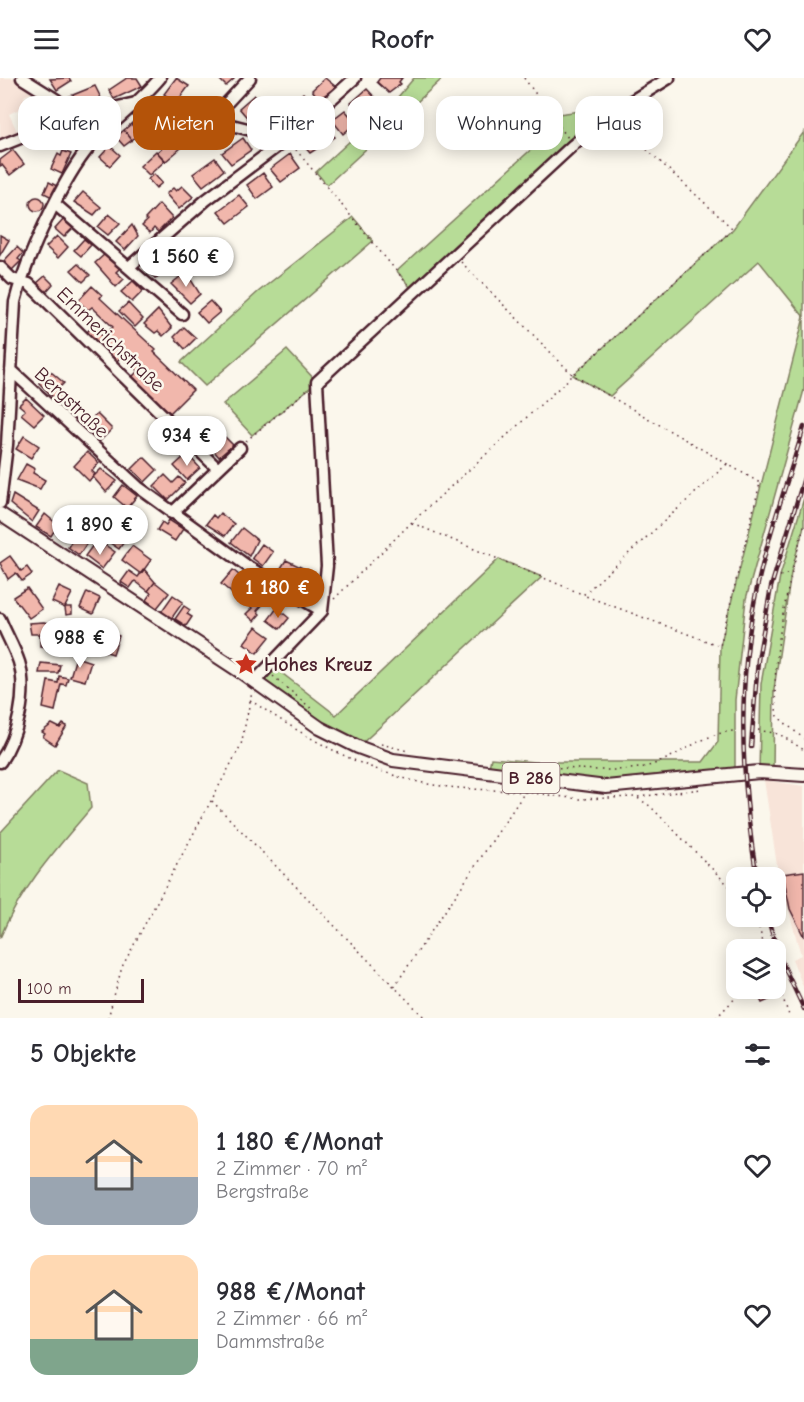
<!DOCTYPE html>
<html lang="de">
<meta charset="utf-8">
<style>
body{margin:0;font-family:"Comic Neue",sans-serif;background:#f7f7f7;color:#2b2b33;height:100vh;display:flex;flex-direction:column;font-size:22px;white-space:nowrap}
*{box-sizing:border-box;margin:0}
p{font-size:20px;color:#7c7c81}
.icon{flex:none;width:33px;height:33px;fill:none;stroke:currentColor;stroke-width:2;stroke-linecap:round;stroke-linejoin:round}
.map{position:relative;height:940px;overflow:hidden}
.side{display:flex;flex-direction:column;background:#fff;flex:1}
.side>*{flex:none}
.hud{position:absolute;left:18px;top:18px;width:768px;height:54px;display:flex;gap:12px}
.fabs{position:absolute;left:726px;top:789px;display:grid;gap:12px}
.fabs a{display:grid;place-items:center;width:60px;height:60px;border-radius:12px;background:#fff;box-shadow:0 3px 15px #0003;font-size:30px}
.scale{position:absolute;left:18px;bottom:15px;width:126px;box-sizing:border-box;padding-left:6px;border:3px solid #4a1f2b;border-top:0;font-size:16px;line-height:21px;white-space:nowrap;color:#4a1f2b;-webkit-text-stroke:4px #fbf7ec;paint-order:stroke}
.price{position:absolute;translate:-50% -51px;padding:0 14px;border-radius:21px;background:#fff;color:#222;font-size:20px;line-height:39px;filter:drop-shadow(0 2px 3px #0008)}
.price::after{content:'';position:absolute;left:50%;top:36px;width:18px;height:14px;margin-left:-9px;background:inherit;clip-path:polygon(0 0,100% 0,50% 100%)}
.price.on{background:#b45309;color:#fff}
ul{padding:0;list-style:none}
li{display:flex;align-items:center;gap:18px;height:150px;padding:0 30px}
li span{display:grid;place-items:center;flex:none;width:168px;height:120px;border-radius:18px;color:#555}
li>.icon{margin-inline-start:auto}
span .icon{width:72px;height:72px;fill:#fffc;stroke-width:1}
li b{font-size:26px}
h2{display:flex;justify-content:space-between;align-items:center;height:72px;padding:0 30px;font-size:26px}
.tag{padding:0 21px;border-radius:18px;background:#fff;box-shadow:0 3px 15px #0003;font-size:21px;line-height:54px}
.tag.on{background:#b45309;color:#fff}
header{display:flex;justify-content:space-between;align-items:center;height:78px;padding:0 30px;background:#fff;font-size:27px;font-weight:700}
.map>svg:first-child{display:block}
</style>
<header><svg class="icon" aria-label="menu" viewBox="0 0 24 24"><path d="M4 6h16M4 12h16M4 18h16"/></svg>Roofr<svg class="icon" aria-label="heart" viewBox="0 0 24 24"><path d="M12 20l-8-8c-3-5 5-10 8-4 3-6 11-1 8 4z"/></svg></header>
<div class="map">
<svg width="804" height="940" viewBox="0 0 804 940">
<rect width="100%" height="100%" fill="#fbf7ec"/>
<filter id="ink" filterUnits="userSpaceOnUse"><feTurbulence type="fractalNoise" baseFrequency=".0167" numOctaves="2"/><feDisplacementMap in="SourceGraphic" scale="12" xChannelSelector="R" yChannelSelector="G"/><feConvolveMatrix kernelMatrix="1 2 1 2 8 2 1 2 1" color-interpolation-filters="sRGB"/></filter>
<g filter="url(#ink)">
<path fill="#f8e4d9" d="M0 0H14L35 13 24 18 27 27 9 36 18 55 0 63Z
M764 702 804 708V911L792 881 801 877 778 794Z"/>
<path fill="#b7dc97" stroke="#807e61" stroke-width="1.5" d="M414 0H443L327 107 316 94 398 19Z
M623 27 414 214 397 193 558 47 551 37Z
M804 54V312L746 521 735 622V689L718 697 606 709 488 694 491 680 535 684H703L718 664 720 568 804 239 759 183 610 318 573 297 733 151Z
M353 139 373 163 205 308 181 284 258 214Z
M287 272 317 304 252 357 223 326Z
M804 420V448L791 495 774 611 773 693 759 694 761 606 780 498Z
M499 481 542 499 358 669 254 604 270 586 336 637Z
M58 692 88 705 91 730C57 770 20 811 0 860V755Z"/>
<path fill="#f1b7ac" stroke="#4a1f2b" stroke-width="1.5" d="M69 0 71 3 57 12 50 1Z
M127 0H137L142 8 114 21 109 12Z
M176 0 189 8 176 25 164 16Z
M218 0H233L234 1 226 8Z
M325 0 336 9 319 21 312 12Z
M380 0H402L399 4 401 6 389 15 377 4Z
M95 8 102 22 75 33 68 19Z
M367 11 381 26 365 41 351 25Z
M303 15 313 26 306 33 296 21Z
M254 17 265 29 250 43 239 30Z
M296 21 306 33 299 38 289 27Z
M289 27 299 38 293 43 284 32Z
M35 29 41 41 28 47 22 35Z
M284 32 293 43 287 49 277 37Z
M345 32 356 45 343 56 332 42Z
M150 36 159 46 151 53 142 43Z
M263 37 272 38 274 41 269 47 260 45 258 42Z
M138 39 147 48 140 55 131 46Z
M83 42 94 53 81 65 71 53Z
M131 46 140 55 132 62 124 52Z
M187 47 196 57 181 70 172 61Z
M325 47 335 59 310 75 303 67Z
M124 52 132 62 124 68 116 59Z
M219 53 221 55 227 54 230 57 224 62 216 60 213 58Z
M243 60 251 72 231 86 222 75Z
M172 61 181 70 166 83 157 74Z
M110 68 120 77 110 88 100 79Z
M13 72 24 86 10 97 2 87 0 88V82Z
M63 73 71 76 62 96 51 91 58 76 61 78Z
M156 73 165 83 149 97 140 88Z
M290 76 300 90 281 104 270 91Z
M215 80 224 92 203 108 193 96Z
M263 95 273 109 257 121 247 107Z
M154 96 162 105 156 110 148 101Z
M49 104 57 108 52 119 44 115Z
M182 108 193 119 179 131 166 116 173 110 176 113Z
M83 114 101 129 94 137 74 124Z
M239 117 249 129 228 145 218 133Z
M30 126a7 7 0 1 1 14 0a7 7 0 1 1-14 0Z
M159 126 172 140 158 154 154 150 150 155 142 148 147 143 145 141Z
M109 136 120 145 108 157 98 149Z
M64 141 73 150 64 159 55 151Z
M132 147 138 158 125 172 116 164Z
M0 157 9 162 0 177Z
M57 158 68 169 58 180 46 169Z
M84 161 91 167 81 178 74 172Z
M17 169 23 175 18 181 21 183 12 192 3 184Z
M163 173 173 184 163 192 166 195 155 200 146 191Z
M105 176 120 190 116 194 124 201 116 209 95 185Z
M78 186 90 197 83 204 71 192Z
M186 194 200 216 190 225 171 206Z
M45 198 53 206 45 215 36 206Z
M133 203 143 213 132 224 121 214Z
M92 208 102 217 100 220 156 272 154 274 193 312 170 335 132 299 138 293 121 279 116 284 86 255 93 248 103 259 113 249 92 229 88 232 78 223Z
M210 223 220 234 207 245 197 234Z
M128 225 143 241 135 249 119 233Z
M158 232 172 250 163 258 158 253 155 255 144 246Z
M184 249 196 260 185 271 174 259Z
M50 293 64 305 57 312 64 318 58 324 39 305Z
M26 320 44 337 34 347 21 336 25 332 19 327Z
M97 336 112 351 100 363 85 348Z
M221 355 233 367 219 379 208 366Z
M24 358 39 368 31 380 16 371Z
M87 374 99 385 92 393 95 396 89 403 74 388Z
M187 376 200 390 187 402 174 388Z
M144 379 157 392 145 404 132 391Z
M26 386 35 391 33 395 45 402 40 411 17 402Z
M101 391 117 403 106 414 93 399Z
M165 397 173 405 179 399 185 405 168 422 154 408Z
M123 407 137 418 127 430 114 419Z
M13 417 39 433 32 444 10 426Z
M220 435 234 446 225 458 206 446 213 437 216 440Z
M45 436 58 447 51 458 36 449Z
M169 442 183 451 175 463 157 452 162 444 166 447Z
M113 447 128 458 119 471 103 460Z
M242 450 257 462 249 478 231 464Z
M75 457 87 465 79 477 68 469Z
M262 466 273 474 263 488 252 480Z
M93 467 101 473 105 467 115 474 102 491 85 478Z
M132 468 151 482 141 496 122 482Z
M10 478 21 493 27 489 32 496 22 503 16 495 8 501 0 485Z
M286 482 303 490 298 502 297 500 294 505 276 498Z
M144 491 155 504 148 513 135 503 130 510 121 504 129 493 138 499Z
M233 492 246 503 234 517 221 506Z
M155 504 169 515 157 530 146 522 151 515 148 513Z
M256 507 270 518 257 533 260 536 254 543 246 536 252 530 243 522Z
M59 509 72 515 65 529H72V536L66 537 65 530 52 524Z
M27 510 42 531 29 540 13 519Z
M87 514 100 520 93 536 80 530Z
M173 517 183 524 171 541 161 534Z
M184 528 190 532 187 536 192 539 186 548 175 541Z
M277 530 289 540 280 551 268 542Z
M64 543 81 546 79 558 62 555Z
M44 544 48 545 49 552H44L48 555 47 569 40 568V556H31L29 545Z
M256 549 270 559 257 575 244 565Z
M106 553 119 558 113 576 100 572Z
M76 579 91 584 85 603 70 599Z
M41 585 60 587 58 595H39Z
M59 598 68 600 66 607 61 606 55 633 43 630 48 603 58 605Z
M52 646 60 650 63 646 67 648 55 667 43 659 45 656 42 654Z
M804 793V859L790 831 783 796Z
M769 911 773 920 762 925 758 917Z"/>
<g fill="none" stroke-linecap="round" stroke-linejoin="round">
<g stroke="#4a1f2b" stroke-width="15">
<path id="minor" d="M22 0 57 22
M211 42 250 0
M0 68 70 40 140 24 287 61
M55 126 182 236
M0 189 12 201 29 206 218 391
M129 189 206 122 287 61 355 0
M11 292 138 409 250 490 322 533
M0 425 7 367 15 224C25 183 63 99 91 67 113 43 139 25 160 0
M172 435 240 370
M322 533 327 488 317 304 573 67 609 37 669 0
M0 541C6 556 14 569 19 584 28 614 18 659 0 684
M254 604 322 533"/>
</g>
<g stroke="#4a1f2b" stroke-width="16">
<path id="major" d="M0 436 241 594 320 650 358 669 393 682 606 709 759 694 804 697"/>
</g>
<path stroke="#4a1f2b" stroke-width="1.5" stroke-dasharray="1.5 4.5" stroke-linecap="butt" d="M524 0 568 60
M292 67 408 207
M461 184 573 297 760 405 720 568 583 517 727 386
M246 363 307 312
M412 445 582 516
M804 448C789 503 769 582 777 638L804 661
M780 498 790 495
M334 521 412 444 733 151 616 43
M273 598 313 632
M250 622C303 657 356 690 419 704 452 712 490 711 525 714L394 909
M758 652 779 656 804 672
M381 666 408 673
M529 688C566 689 607 696 644 689 676 682 700 656 733 653
M526 708 525 714 579 721 636 719 650 728 736 815
M638 719 701 711
M212 723 425 940
M756 838 765 872
M776 901 790 940
M108 940 122 889 241 667 252 614
M716 940 745 910"/>
<use href="#minor" stroke="#fbf7ec" stroke-width="10"/>
<use href="#major" stroke="#fbf7ec" stroke-width="12"/>
<g stroke="#4a1f2b" stroke-width="4.5">
<path id="rail" d="M751 669 758 582 771 509 804 400
M757 800C741 706 737 608 756 515 767 459 788 403 804 349
M767 838 779 878 804 931"/>
</g>
<use href="#rail" stroke="#fbf7ec" stroke-width="2" stroke-dasharray="7" stroke-linecap="butt"/>
</g>
</g>
<defs>
<g id="sight-bare" transform="scale(1.8)"><path d="M0-6L1.8-2.2L6-1.7L2.9 1.2L3.7 5.4L0 3.3L-3.7 5.4L-2.9 1.2L-6-1.7L-1.8-2.2Z" fill="#c8321e" stroke="#fbf7ec" stroke-width="2.5" paint-order="stroke"/></g>
</defs>
<g fill-rule="evenodd">
<use href="#sight-bare" x="246" y="586"/>
</g>
<g text-anchor="middle" stroke-width="5" stroke-linejoin="round" paint-order="stroke">
<rect fill="#fbf7ec" stroke="#7f6065" stroke-width="1.5" x="502.5" y="685" width="57" height="30" rx="4.5"/>
<g font-size="18" font-weight="bold" fill="#4a1f2b">
<text x="531" y="706">B 286</text>
</g>
<g font-size="20" fill="#4a1f2b" stroke="#fbf7ec">
<text transform="translate(111 261) rotate(44)" y="7">Emmerichstraße</text>
<text transform="translate(72 324) rotate(43)" y="7">Bergstraße</text>
</g>
<g font-size="20" font-weight="bold" fill="#4a1f2b" stroke="#fbf7ec" text-anchor="start">
<text x="264" y="593">Hohes Kreuz</text>
</g>
</g>
</svg>
<div class="fabs">
<a><svg class="icon" aria-label="locate" viewBox="0 0 24 24"><circle cx="12" cy="12" r="6"/><path d="M12 2v4M12 18v4M2 12h4M18 12h4"/></svg></a>
<a><svg class="icon" aria-label="layers" viewBox="0 0 24 24"><path d="M12 4l9 5-9 5-9-5zM3 14l9 5 9-5"/></svg></a>
</div>
<div class="scale">100 m</div>
<b class="price" style="left:186px;top:210px">1 560 €</b>
<b class="price" style="left:187px;top:389px">934 €</b>
<b class="price" style="left:100px;top:478px">1 890 €</b>
<b class="price on" style="left:278px;top:541px">1 180 €</b>
<b class="price" style="left:80px;top:591px">988 €</b>
<div class="hud">
<a class="tag">Kaufen</a>
<a class="tag on">Mieten</a>
<a class="tag">Filter</a>
<a class="tag">Neu</a>
<a class="tag">Wohnung</a>
<a class="tag">Haus</a>
</div>
</div>
<section class="side">
<h2>5 Objekte<svg class="icon" aria-label="filters" viewBox="0 0 24 24"><path d="M4 7h16M4 17h16"/><circle cx="9" cy="7" r="2"/><circle cx="15" cy="17" r="2"/></svg></h2>
<ul>
<li><span style="background:linear-gradient(#ffd9b3 60%,#9aa5b1 0)"><svg class="icon" aria-label="home" viewBox="0 0 24 24"><path d="M3 11l9-7 9 7M6 9v11h12V9"/></svg></span><div><b>1 180 €/Monat</b><p>2 Zimmer · 70 m²</p><p>Bergstraße</p></div><svg class="icon" aria-label="heart" viewBox="0 0 24 24"><path d="M12 20l-8-8c-3-5 5-10 8-4 3-6 11-1 8 4z"/></svg></li>
<li><span style="background:linear-gradient(#ffd9b3 70%,#7fa58c 0)"><svg class="icon" aria-label="home" viewBox="0 0 24 24"><path d="M3 11l9-7 9 7M6 9v11h12V9"/></svg></span><div><b>988 €/Monat</b><p>2 Zimmer · 66 m²</p><p>Dammstraße</p></div><svg class="icon" aria-label="heart" viewBox="0 0 24 24"><path d="M12 20l-8-8c-3-5 5-10 8-4 3-6 11-1 8 4z"/></svg></li>
</ul>
</section>
